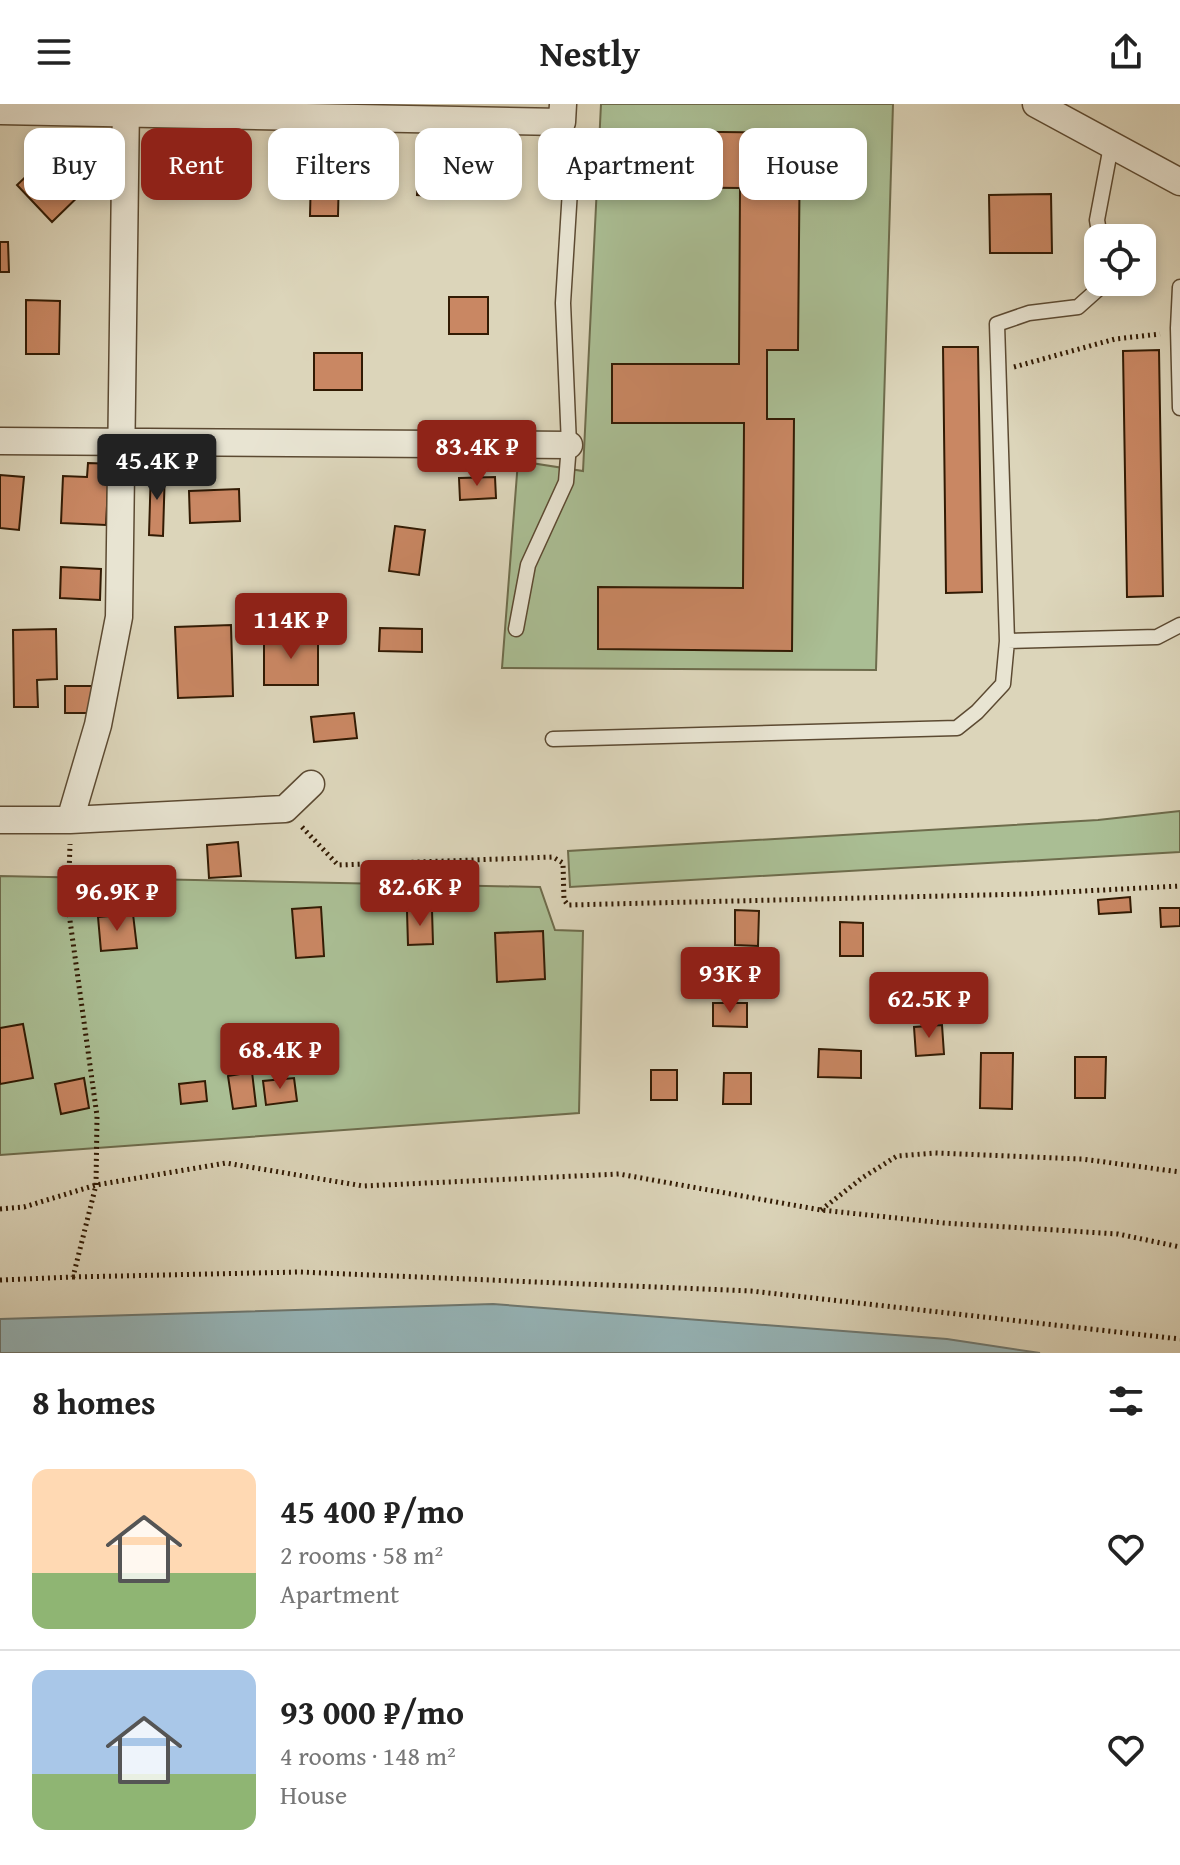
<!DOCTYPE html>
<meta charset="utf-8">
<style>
body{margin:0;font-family:"Gentium Book Plus",serif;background:#f6f6f6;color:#222;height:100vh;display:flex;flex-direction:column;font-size:30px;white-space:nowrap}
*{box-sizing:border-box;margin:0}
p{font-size:26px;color:#767676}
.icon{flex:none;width:44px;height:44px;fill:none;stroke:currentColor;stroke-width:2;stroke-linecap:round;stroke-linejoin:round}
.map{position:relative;height:1249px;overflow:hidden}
.sheet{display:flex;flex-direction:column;background:#fff;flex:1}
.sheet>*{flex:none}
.guide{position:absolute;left:24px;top:24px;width:1132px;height:72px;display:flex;gap:16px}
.controls{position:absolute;left:1084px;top:120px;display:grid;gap:16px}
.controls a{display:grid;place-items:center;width:72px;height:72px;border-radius:16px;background:#fff;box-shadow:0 4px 12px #0003;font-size:40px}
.price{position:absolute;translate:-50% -68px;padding:0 18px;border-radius:8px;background:#8f2418;color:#fff;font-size:26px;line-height:52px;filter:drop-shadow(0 2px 4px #0008)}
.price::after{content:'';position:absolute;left:50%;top:48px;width:24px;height:18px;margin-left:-12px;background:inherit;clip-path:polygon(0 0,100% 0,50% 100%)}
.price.current{background:#222;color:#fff}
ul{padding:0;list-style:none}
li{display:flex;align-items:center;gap:24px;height:200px;padding:0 32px}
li+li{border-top:2px solid #e0e0e0}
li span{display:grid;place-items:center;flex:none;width:224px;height:160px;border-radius:16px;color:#555}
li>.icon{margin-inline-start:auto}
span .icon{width:96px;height:96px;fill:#fffc;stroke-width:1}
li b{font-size:34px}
h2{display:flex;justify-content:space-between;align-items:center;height:96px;padding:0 32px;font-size:34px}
.tag{padding:0 28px;border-radius:16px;background:#fff;box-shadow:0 4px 12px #0003;font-size:28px;line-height:72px}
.tag.current{background:#8f2418;color:#fff}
header{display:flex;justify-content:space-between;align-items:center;height:104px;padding:0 32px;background:#fff;font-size:36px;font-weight:800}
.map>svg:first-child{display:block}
</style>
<header><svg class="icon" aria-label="menu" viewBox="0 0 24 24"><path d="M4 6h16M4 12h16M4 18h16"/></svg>Nestly<svg class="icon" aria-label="share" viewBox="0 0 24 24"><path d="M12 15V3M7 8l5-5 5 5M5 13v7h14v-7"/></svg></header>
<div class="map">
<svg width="1180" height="1249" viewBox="0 0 1180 1249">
<rect width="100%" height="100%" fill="#dcd5ba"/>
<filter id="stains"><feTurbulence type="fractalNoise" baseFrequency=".0025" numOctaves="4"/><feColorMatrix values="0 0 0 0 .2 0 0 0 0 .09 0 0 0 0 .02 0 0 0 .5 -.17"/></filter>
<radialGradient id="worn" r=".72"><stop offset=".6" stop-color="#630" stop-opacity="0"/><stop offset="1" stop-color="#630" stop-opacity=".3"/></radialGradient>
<path fill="#aabe94" stroke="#6e6c4c" stroke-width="2" d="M601 0H893L876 566 502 564 518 357 583 367Z
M1180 707V748L570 783 568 747 1098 716Z
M0 772 540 783 555 826 583 827 579 1009 0 1051Z"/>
<path fill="#96b6ba" stroke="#6e7871" stroke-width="2" d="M493 1200 947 1235 1040 1249H0V1215Z"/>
<path fill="#c98763" stroke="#321b04" stroke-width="2" d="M634 27 800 29 798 246H767V315H794L792 547 598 545V483L743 484 744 319H612V260H739L740 84 633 83Z
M55 45 90 81 52 118 17 81Z
M189 45 247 46 246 81 189 80Z
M419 61 471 64 469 95 417 91Z
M311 70H339L338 112H310Z
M1051 90 1052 149H990L989 91Z
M0 138H8L9 168H0Z
M449 193H488V230H449Z
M26 196 60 197 59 250H26Z
M943 243H978L982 488 946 489Z
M1159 246 1163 492 1127 493 1123 247Z
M314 249H362V286H314Z
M88 359 115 360 108 382 106 421 61 419 63 372 87 373Z
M151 363 165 364 163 432 149 431Z
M0 371 24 373 19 426 0 424Z
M495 373 496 394 460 396 459 374Z
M239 385 240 417 190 419 189 387Z
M395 422 425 426 419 471 389 467Z
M61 463 101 465 100 496 60 494Z
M231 521 233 592 178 594 175 523Z
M380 524 422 525V548L379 547Z
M56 525 57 575 37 576 38 603H14L13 526Z
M264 533 318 534V581H264Z
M65 582H94V609H65Z
M354 609 357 634 314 638 311 613Z
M238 738 241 772 209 774 207 741Z
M1130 793 1131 808 1099 810 1098 796Z
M321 803 324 852 296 854 292 805Z
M1160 804H1180V822L1161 823Z
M432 806 433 840 408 841 407 807Z
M735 806 759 807 758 842 735 841Z
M133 810 137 844 101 847 98 813Z
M840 818 863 819V852H840Z
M543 827 545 875 497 878 495 829Z
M713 899H747V923L713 922Z
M23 920 33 974 0 980V924Z
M942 921 944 950 916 952 914 923Z
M819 945 861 947V974L818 973Z
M981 949H1013L1012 1005 980 1004Z
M1075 953H1106L1105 994H1075Z
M651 966H677V996H651Z
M252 968 256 1002 233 1005 228 972Z
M724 969H751V1000H723Z
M84 974 89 1004 61 1010 55 980Z
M294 974 297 997 266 1001 263 977Z
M205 977 207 997 181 1000 179 980Z"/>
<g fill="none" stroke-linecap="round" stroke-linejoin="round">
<g stroke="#5c4a32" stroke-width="17">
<path id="service" d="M1100 134 1097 116 1111 42
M1106 178 1078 203 1029 209 997 220 1007 537 1157 533 1180 521
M1180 183 1178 224 1180 304
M516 525 528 461 566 378 569 341 563 199 570 86 562 18
M553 635 957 624 977 608 1003 580 1007 537"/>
</g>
<g stroke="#5c4a32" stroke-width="29">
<path id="minor" d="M1036 0 1180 78
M0 7 562 18 563 0
M0 337 569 341
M0 716H70L285 705 311 680
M70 716 98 621 119 513 126 0"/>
</g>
<path stroke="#321b04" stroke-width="5" stroke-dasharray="2 4" stroke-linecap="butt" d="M1014 263 1115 235 1160 230
M302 723 338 761 553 753 563 759 564 796 568 801 1026 790 1180 782
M0 1105 24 1103 96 1081 226 1059 363 1082 619 1070 821 1106 944 1119 1118 1130 1180 1143
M821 1106 862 1074 897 1052 935 1049 1082 1055 1180 1068
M73 1173 300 1168 751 1187 1180 1235
M0 1176 73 1173 96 1081 97 1012 68 802 70 740"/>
<use href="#service" stroke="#e8e4d2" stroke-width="14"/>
<use href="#minor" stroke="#e8e4d2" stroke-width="26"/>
</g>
<rect width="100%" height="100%" filter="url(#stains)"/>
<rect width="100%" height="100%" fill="url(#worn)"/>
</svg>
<div class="controls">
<a><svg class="icon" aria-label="locate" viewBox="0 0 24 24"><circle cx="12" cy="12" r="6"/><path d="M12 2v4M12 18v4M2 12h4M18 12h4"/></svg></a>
</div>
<b class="price" style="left:477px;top:384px">83.4K ₽</b>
<b class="price current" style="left:157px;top:398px">45.4K ₽</b>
<b class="price" style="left:291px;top:557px">114K ₽</b>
<b class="price" style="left:420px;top:824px">82.6K ₽</b>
<b class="price" style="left:117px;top:829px">96.9K ₽</b>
<b class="price" style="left:730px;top:911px">93K ₽</b>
<b class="price" style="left:929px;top:936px">62.5K ₽</b>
<b class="price" style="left:280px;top:987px">68.4K ₽</b>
<div class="guide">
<a class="tag">Buy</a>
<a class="tag current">Rent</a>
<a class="tag">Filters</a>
<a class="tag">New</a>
<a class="tag">Apartment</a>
<a class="tag">House</a>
</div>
</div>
<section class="sheet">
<h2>8 homes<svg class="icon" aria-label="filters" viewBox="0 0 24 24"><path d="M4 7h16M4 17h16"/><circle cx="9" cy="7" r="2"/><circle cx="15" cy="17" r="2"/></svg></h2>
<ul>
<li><span style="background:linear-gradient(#ffd9b3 65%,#8fb573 0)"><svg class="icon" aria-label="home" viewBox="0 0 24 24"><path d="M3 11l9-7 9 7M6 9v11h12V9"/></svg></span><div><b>45 400 ₽/mo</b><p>2 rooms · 58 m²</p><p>Apartment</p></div><svg class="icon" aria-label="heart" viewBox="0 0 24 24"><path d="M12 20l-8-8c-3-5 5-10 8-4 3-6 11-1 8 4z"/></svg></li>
<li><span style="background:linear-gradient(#a9c7e8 65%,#8fb573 0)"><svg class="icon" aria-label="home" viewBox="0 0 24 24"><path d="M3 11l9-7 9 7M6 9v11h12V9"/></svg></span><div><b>93 000 ₽/mo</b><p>4 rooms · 148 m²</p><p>House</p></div><svg class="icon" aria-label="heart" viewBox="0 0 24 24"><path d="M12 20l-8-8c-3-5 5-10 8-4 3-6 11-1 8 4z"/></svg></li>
</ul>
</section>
